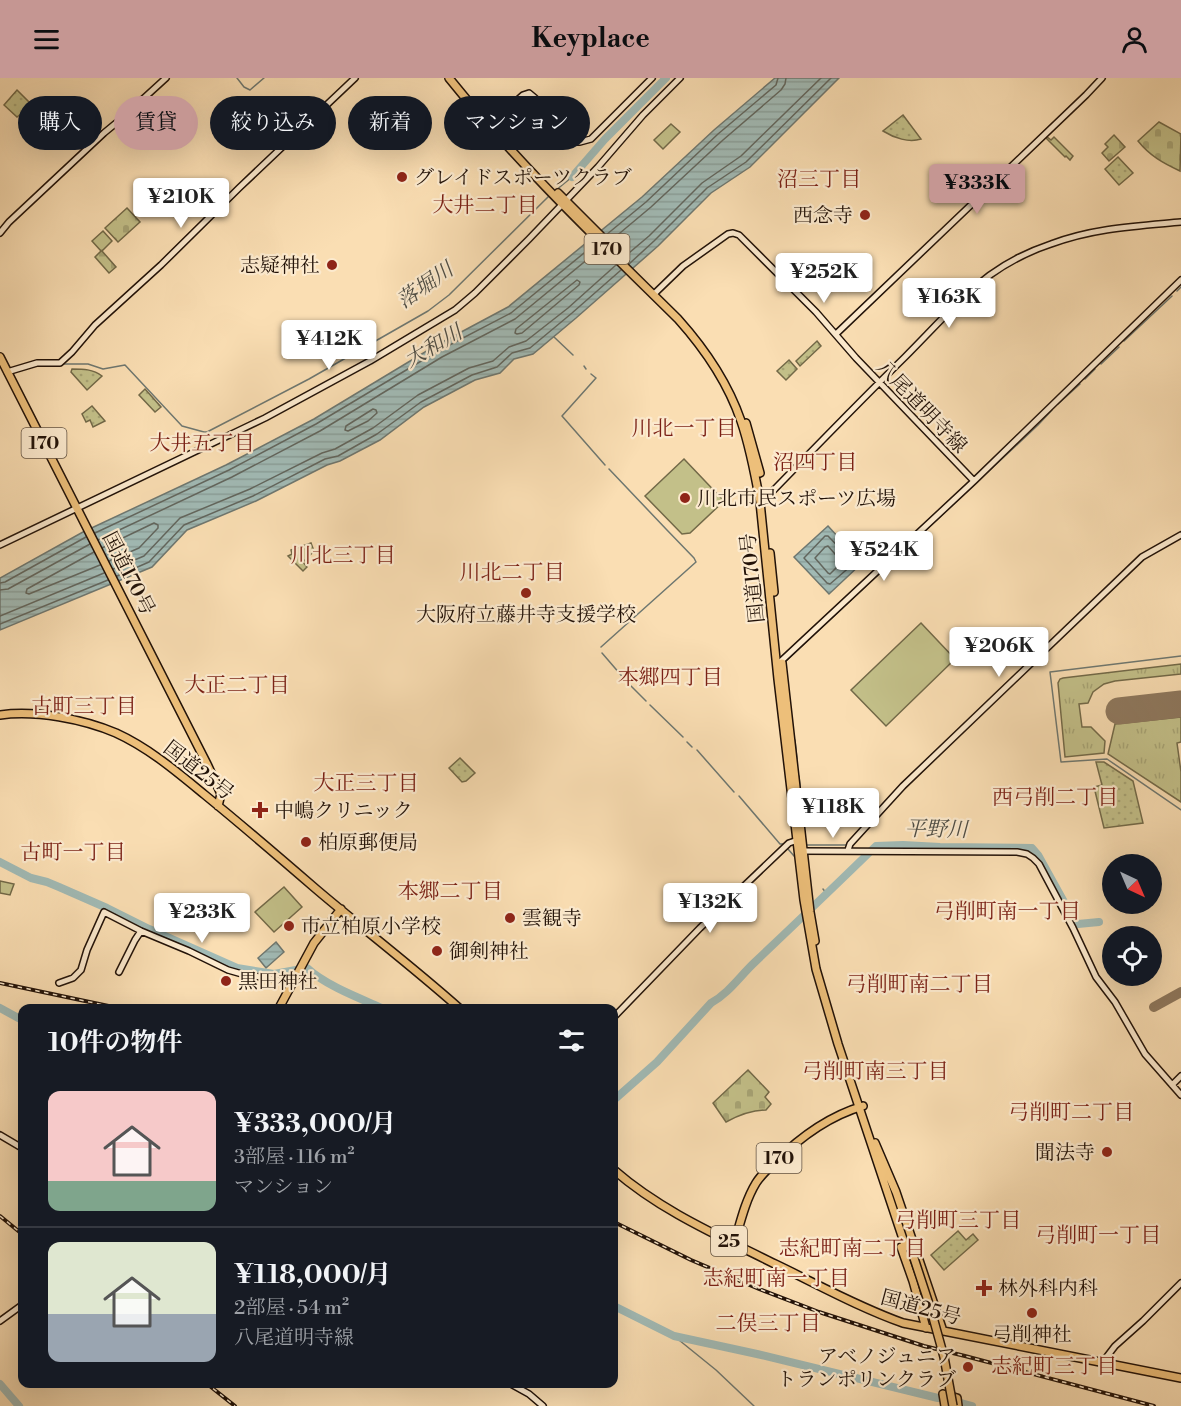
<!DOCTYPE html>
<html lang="ja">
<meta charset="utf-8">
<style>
body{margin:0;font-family:"Libre Bodoni","Noto Serif JP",serif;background:#20242c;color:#f1f3f6;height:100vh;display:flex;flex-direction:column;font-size:22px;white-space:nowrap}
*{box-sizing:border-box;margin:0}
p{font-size:20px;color:#9ea1a6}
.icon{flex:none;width:33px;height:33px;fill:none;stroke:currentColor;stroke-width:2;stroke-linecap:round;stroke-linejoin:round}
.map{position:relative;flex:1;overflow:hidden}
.side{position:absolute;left:18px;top:926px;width:600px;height:384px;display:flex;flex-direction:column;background:#171b24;border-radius:12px;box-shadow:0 6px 24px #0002}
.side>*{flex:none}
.banner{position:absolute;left:18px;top:18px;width:600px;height:54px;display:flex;gap:12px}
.needle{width:39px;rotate:136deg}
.fabs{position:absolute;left:1102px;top:776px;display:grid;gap:12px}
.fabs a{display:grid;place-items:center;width:60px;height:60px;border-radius:50%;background:#171b24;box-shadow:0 6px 24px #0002;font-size:30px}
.price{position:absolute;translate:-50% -51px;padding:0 14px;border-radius:6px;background:#fff;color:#222;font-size:20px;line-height:39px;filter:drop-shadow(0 2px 3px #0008)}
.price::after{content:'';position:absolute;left:50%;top:36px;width:18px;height:14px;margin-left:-9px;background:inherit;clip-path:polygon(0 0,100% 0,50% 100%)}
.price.active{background:#c59692;color:#111}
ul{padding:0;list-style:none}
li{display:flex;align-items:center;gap:18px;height:150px;padding:0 30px}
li+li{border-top:2px solid #363941}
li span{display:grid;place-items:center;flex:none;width:168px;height:120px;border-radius:12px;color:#555}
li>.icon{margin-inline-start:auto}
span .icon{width:72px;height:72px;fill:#fffc;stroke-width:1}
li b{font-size:26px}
h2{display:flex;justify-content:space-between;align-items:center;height:72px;padding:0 30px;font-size:26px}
.pill{padding:0 21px;border-radius:27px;background:#171b24;box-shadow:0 6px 24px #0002;font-size:21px;line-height:54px}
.pill.active{background:#c59692;color:#111}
header{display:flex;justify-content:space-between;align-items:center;height:78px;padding:0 30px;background:#c59692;color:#111;font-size:27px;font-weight:700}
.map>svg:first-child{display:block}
</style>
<header><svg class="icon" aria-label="menu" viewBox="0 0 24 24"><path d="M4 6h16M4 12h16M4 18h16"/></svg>Keyplace<svg class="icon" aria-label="person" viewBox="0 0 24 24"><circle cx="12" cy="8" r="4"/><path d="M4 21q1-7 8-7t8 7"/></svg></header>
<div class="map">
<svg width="1181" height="1328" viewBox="0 0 1181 1328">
<defs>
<pattern id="grass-tufts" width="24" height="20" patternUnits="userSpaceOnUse" patternTransform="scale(1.5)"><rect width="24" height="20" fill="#c3c089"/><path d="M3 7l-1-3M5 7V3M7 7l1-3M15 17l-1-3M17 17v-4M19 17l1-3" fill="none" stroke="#a7a475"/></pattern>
<pattern id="cemetery-stones" width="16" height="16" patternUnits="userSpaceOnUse" patternTransform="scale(1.5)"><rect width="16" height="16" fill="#c3c089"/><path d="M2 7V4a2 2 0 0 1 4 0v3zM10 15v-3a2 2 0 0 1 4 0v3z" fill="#a7a475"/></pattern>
<pattern id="park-dots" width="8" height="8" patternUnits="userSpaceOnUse" patternTransform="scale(1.5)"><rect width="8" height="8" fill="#c3c089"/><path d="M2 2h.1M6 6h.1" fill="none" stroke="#a7a475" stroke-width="1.8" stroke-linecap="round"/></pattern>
<pattern id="water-rules" width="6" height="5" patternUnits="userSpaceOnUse" patternTransform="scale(1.5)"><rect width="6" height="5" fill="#a1bab5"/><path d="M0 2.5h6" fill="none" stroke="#8a9f9a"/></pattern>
</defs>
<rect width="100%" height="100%" fill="#fadeb3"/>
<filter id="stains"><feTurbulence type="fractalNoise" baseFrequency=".00333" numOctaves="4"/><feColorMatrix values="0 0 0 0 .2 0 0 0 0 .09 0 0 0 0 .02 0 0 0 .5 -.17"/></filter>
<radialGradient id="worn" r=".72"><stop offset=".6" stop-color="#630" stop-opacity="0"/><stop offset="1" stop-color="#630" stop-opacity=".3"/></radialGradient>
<path fill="url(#grass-tufts)" stroke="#726948" stroke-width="1.5" d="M1181 586V596L1115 603 1104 606 1093 614 1088 625 1079 626 1082 649H1091L1105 663 1104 675 1065 679 1058 605 1060 601 1063 600Z
M1181 639V664L1177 665 1181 694V724L1108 676 1115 646Z"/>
<path fill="url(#cemetery-stones)" stroke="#726948" stroke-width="1.5" d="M1159 44 1181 56 1180 93C1163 85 1150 78 1138 63Z
M1114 57 1125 69 1109 83 1102 75 1108 69 1105 66Z
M127 130 140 144 118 164 105 150Z
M103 153 112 163 102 173 116 189 109 195 95 179 101 173 92 163Z
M0 803 14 806 10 817 0 815Z
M748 992 769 1014 765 1019 771 1026 766 1032C753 1032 737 1038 726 1044L713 1025Z"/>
<path fill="url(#park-dots)" stroke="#726948" stroke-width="1.5" d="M17 12 32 27 17 39 4 27Z
M903 37 921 61C909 65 894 60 883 53Z
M1046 58 1051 62 1054 59 1073 78 1070 82 1066 78 1065 79 1045 59Z
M1118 79 1133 95 1119 107 1105 91Z
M817 263 821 268 800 288 796 283Z
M789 282 797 291 786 302 777 293Z
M72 291C83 291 93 291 102 298L87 312 71 294Z
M145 311 161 329 155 334 139 317Z
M92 328 105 343 93 349 90 342 86 344 82 336Z
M311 465 314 473 303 484 307 489 303 493 288 478 292 476 291 472Z
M460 680 475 695 466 703 462 704 449 690Z
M1096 684H1104L1133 703 1143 745 1104 750 1094 709 1102 707Z
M958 1153 966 1162 973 1156 978 1162 944 1192 931 1177Z"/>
<path fill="#c3c089" stroke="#726948" stroke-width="1.5" d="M671 46 680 54 663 71 654 62Z
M684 381 724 423 690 455 682 456 645 418Z
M921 545 955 581 886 648 851 612Z
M284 809 302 829 274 854 255 834Z"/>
<path fill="url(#water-rules)" stroke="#6e7770" stroke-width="1.5" d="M775 0H839L750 89 711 115 658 168 576 240 533 276 514 281 500 295 475 302 424 329 380 362 340 383 327 387 256 423 187 452 152 489 0 552V500L83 454 226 387 314 341 435 268 508 229 642 119 714 52Z
M828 448 862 485 829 516 794 479Z
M276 864 284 874 266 890 258 880Z"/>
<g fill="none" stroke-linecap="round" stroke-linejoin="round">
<path stroke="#62665e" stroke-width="1.5" d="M606 157 646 124 718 56 776 7 778 0
M608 165 651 129 723 62 781 12 785 6 786 0
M623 180 649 158 702 105 741 78 821 0
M629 186 654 163 707 110 746 84 831 0
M577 202 580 204 579 207 522 255 517 256 515 255 516 251Z
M373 331 376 332 377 335 368 343 348 353 345 352 346 348Z
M95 455 229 392 316 346 438 273 511 235 595 166
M828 458 853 484 852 487 830 506 827 505 804 480 825 458Z
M98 462 232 399 320 353 442 279 515 241 600 171
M828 468 842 484 830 496 828 495 815 480 825 469Z
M102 470 154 445 158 447V450L139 470 109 483
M94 474 27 511 26 515 29 516 100 487
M113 491 144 478 180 440 250 411 322 375 335 371 373 350 418 317 469 290 493 283 509 269 526 263 568 230 616 187
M117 498 149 484 184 447 253 418 325 381 338 378 377 356 421 324 472 297 497 289 512 275 530 270 572 235 621 192
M0 505 5 504 86 459
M0 512 8 511 90 466
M0 538 104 495
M0 546 108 502"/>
<path stroke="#6e7770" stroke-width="1.5" d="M237 0 244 9 250 12 264 0
M555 113 572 99
M1177 213 1181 209
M554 259 573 277
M1124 263 1172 218
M62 286H88L103 291 125 287 182 348 204 354H207L309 301 428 233 449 217 549 118
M1101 286 1119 269
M584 288 586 291
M591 296 596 300 562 338 605 387
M1085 301 1095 291
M1058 326 1080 306
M601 569 696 484 694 480 666 451 609 391
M602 575 627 604 646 623
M1181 578 1050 594 1061 684 1107 681 1181 732
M786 583 1038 347 1052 332
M650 627 683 659
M795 662 797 681
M687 664 692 669
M697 672 734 714
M799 698 806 767H846
M739 718 780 766H783
M874 768H876
M788 771 794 778
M823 811 827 816
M674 1258 716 1292 754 1328"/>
<path stroke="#a1bab5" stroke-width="8" d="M572 99 605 61 666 0
M0 784 31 800 47 804 59 809 107 830 149 851 237 890 274 896 307 890C325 907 359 920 382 930
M0 930 22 942
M615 1021 657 984 711 925C729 915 740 898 755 884 795 846 836 807 876 768L903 767 940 769 1032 770 1038 777 1074 842 1078 846 1099 844
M614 1228 674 1258 757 1276 938 1320
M0 1306 19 1328
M961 1325 972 1328"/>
<path stroke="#8e785e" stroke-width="10" d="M1154 929 1181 914"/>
<path stroke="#8e785e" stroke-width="27" d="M1119 633 1181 626"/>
<g stroke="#221208" stroke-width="8">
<path id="secondary" d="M495 42 523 17 529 15 535 20 546 37 566 58 575 64H580L591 61 652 0
M0 155 9 144 104 55 121 41 166 0
M653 217 683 188 728 156 733 155 739 157 816 234 856 280 974 403
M836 256 1086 17 1102 0
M7 294 37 285H60L72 274 95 247 161 187 239 110 355 0
M760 424 764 422C811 374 857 326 905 279 933 251 959 221 990 197 1008 184 1030 173 1051 166 1093 150 1137 148 1181 144
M0 467 265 340 370 283 455 232 475 215 529 161 598 89 643 37 680 0
M779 585 974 403 1181 202
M848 772 850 766 903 708 1142 479 1181 457
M801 773 1017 774 1027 776 1033 780 1039 786 1073 850 1096 899 1115 924 1145 976 1181 1017
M119 894 135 862 141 853
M59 905 73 900 81 892 87 872 104 834 141 853 189 873 228 892 242 896 273 901 291 906
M614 939 700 850 789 765 798 762
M1172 1007 1181 998
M0 1057 22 1070
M0 1243 22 1227
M1102 1285 1115 1268 1143 1243 1181 1205
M509 1305 529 1316 543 1328"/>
</g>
<g stroke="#221208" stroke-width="10">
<path id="highway" d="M449 0C519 87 599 163 678 241 704 270 728 305 741 343 750 369 755 396 760 424L778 601 804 822 816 891 838 966 907 1173
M558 115 601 158
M0 279 207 686 221 716 218 728
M746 345 760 395
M770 475 774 514
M782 585 810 834 815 863
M0 637C36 632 83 641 116 655 149 670 177 694 205 717 243 748 279 779 316 811 363 851 413 889 459 930
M279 930 314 865 341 831
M875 1065 896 1114 943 1253
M614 1092C661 1133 719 1158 775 1186 817 1206 858 1229 903 1245L1181 1300
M734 1166C740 1146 745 1123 756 1105 761 1097 768 1091 774 1085 799 1060 829 1038 863 1028
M901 1169 913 1203 926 1250
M945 1328 943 1316 957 1320 958 1328"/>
</g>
<use href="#secondary" stroke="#fceace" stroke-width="5"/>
<use href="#highway" stroke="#edbf7a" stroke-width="7"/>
<g stroke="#221208" stroke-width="4">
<path id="rail" d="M0 905 118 930
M0 1138 22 1156
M614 1144 691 1182 759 1211 819 1234 924 1268 965 1278 1154 1328
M206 1305 235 1328"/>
</g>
<use href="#rail" stroke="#fceace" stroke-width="1.5" stroke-dasharray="4.5" stroke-linecap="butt"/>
<g stroke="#221208" stroke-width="10" stroke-linecap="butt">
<path id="highway-bridge" d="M911 1171 931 1232 944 1279 953 1328"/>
</g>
<use href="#highway-bridge" stroke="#edbf7a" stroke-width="7"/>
</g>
<g fill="#8f2418" stroke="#fceace" stroke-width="2">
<circle cx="402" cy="99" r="6"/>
<circle cx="865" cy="137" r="6"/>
<circle cx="332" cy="187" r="6"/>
<circle cx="685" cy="420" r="6"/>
<circle cx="526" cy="515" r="6"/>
<path d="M257 723h6v6h6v6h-6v6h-6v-6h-6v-6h6z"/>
<circle cx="306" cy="764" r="6"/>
<circle cx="510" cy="840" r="6"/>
<circle cx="289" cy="848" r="6"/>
<circle cx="437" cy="873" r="6"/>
<circle cx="226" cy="903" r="6"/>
<circle cx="1107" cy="1074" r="6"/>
<path d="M981 1201h6v6h6v6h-6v6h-6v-6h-6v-6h6z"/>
<circle cx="1032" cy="1235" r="6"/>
<circle cx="968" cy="1289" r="6"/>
</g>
<g text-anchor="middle" stroke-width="4.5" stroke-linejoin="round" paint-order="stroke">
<g fill="#fceace" stroke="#635343" stroke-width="1.5">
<rect x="584.5" y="156" width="45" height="30" rx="4.5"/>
<rect x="21.5" y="350" width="45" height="30" rx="4.5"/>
<rect x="756.5" y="1065" width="45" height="30" rx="4.5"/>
<rect x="711" y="1148" width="36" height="30" rx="4.5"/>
</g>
<g font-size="18" font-weight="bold" fill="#221208">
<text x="607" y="177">170</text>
<text x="44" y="371">170</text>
<text x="779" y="1086">170</text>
<text x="729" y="1169">25</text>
</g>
<g font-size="20" fill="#221208" stroke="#fceace" text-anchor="start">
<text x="414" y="106">グレイドスポーツクラブ</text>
<text x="853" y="144" text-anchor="end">西念寺</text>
<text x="320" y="194" text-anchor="end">志疑神社</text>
<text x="697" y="427">川北市民スポーツ広場</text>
<text x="526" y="543" text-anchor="middle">大阪府立藤井寺支援学校</text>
<text x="274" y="739">中嶋クリニック</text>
<text x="318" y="771">柏原郵便局</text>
<text x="522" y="847">雲観寺</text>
<text x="301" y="855">市立柏原小学校</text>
<text x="449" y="880">御剣神社</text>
<text x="238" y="910">黒田神社</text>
<text x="1095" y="1081" text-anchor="end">聞法寺</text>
<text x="998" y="1217">林外科内科</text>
<text x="1032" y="1263" text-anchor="middle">弓削神社</text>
<text x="956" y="1285" text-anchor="end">アベノジュニア<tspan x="956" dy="23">トランポリンクラブ</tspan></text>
</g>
<g font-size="20" fill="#221208" stroke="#fceace">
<text transform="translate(922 328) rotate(46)" y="7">八尾道明寺線</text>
<text transform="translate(129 495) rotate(63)" y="7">国道170号</text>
<text transform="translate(752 500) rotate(-96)" y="7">国道170号</text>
<text transform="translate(199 692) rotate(38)" y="7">国道25号</text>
<text transform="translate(921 1229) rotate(15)" y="7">国道25号</text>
</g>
<g font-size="21" fill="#7a1f14" stroke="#fceace">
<text x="819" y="108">沼三丁目</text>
<text x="485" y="134">大井二丁目</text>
<text x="684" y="357">川北一丁目</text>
<text x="202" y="372">大井五丁目</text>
<text x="815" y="391">沼四丁目</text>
<text x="343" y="484">川北三丁目</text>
<text x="512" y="501">川北二丁目</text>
<text x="670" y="606">本郷四丁目</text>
<text x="237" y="614">大正二丁目</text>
<text x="84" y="635">古町三丁目</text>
<text x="366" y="712">大正三丁目</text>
<text x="1055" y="726">西弓削二丁目</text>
<text x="73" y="781">古町一丁目</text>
<text x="450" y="820">本郷二丁目</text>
<text x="1007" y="840">弓削町南一丁目</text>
<text x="919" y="913">弓削町南二丁目</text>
<text x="875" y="1000">弓削町南三丁目</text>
<text x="1071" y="1041">弓削町二丁目</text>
<text x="958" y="1149">弓削町三丁目</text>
<text x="1098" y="1164">弓削町一丁目</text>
<text x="852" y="1177">志紀町南二丁目</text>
<text x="776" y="1207">志紀町南一丁目</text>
<text x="768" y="1252">二俣三丁目</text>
<text x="1054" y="1295">志紀町三丁目</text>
</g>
<g font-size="21" font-style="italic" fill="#4e4d45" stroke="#fceace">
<text transform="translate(425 207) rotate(-35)" y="7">落堀川</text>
<text transform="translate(433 268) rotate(-30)" y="7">大和川</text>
<text transform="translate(936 751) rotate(1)" y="7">平野川</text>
</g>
</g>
<rect width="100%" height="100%" filter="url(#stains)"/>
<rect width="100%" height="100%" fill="url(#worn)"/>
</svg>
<div class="fabs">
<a><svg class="needle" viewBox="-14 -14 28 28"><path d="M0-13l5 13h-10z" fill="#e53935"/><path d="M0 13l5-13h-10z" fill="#9ea1a6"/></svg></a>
<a><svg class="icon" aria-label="locate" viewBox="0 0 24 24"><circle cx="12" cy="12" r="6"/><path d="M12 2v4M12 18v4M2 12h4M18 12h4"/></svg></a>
</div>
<b class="price active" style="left:977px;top:137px">¥333K</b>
<b class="price" style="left:181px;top:151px">¥210K</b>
<b class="price" style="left:824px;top:226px">¥252K</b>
<b class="price" style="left:949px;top:251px">¥163K</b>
<b class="price" style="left:329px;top:293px">¥412K</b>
<b class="price" style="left:884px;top:504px">¥524K</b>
<b class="price" style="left:999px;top:600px">¥206K</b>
<b class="price" style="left:833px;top:761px">¥118K</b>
<b class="price" style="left:710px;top:856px">¥132K</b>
<b class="price" style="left:202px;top:866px">¥233K</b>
<div class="banner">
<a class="pill">購入</a>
<a class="pill active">賃貸</a>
<a class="pill">絞り込み</a>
<a class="pill">新着</a>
<a class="pill">マンション</a>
</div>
<section class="side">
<h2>10件の物件<svg class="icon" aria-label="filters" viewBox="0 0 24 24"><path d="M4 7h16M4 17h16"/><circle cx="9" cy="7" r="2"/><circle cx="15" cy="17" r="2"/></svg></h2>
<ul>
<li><span style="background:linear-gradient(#f6c9c9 75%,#7fa58c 0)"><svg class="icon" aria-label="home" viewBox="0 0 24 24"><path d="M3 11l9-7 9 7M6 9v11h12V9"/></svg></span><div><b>¥333,000/月</b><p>3部屋 · 116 m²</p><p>マンション</p></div></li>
<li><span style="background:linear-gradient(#dfe7d0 60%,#9aa5b1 0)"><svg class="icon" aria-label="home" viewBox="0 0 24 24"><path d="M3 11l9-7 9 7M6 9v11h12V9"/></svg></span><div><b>¥118,000/月</b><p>2部屋 · 54 m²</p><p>八尾道明寺線</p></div></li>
</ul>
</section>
</div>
